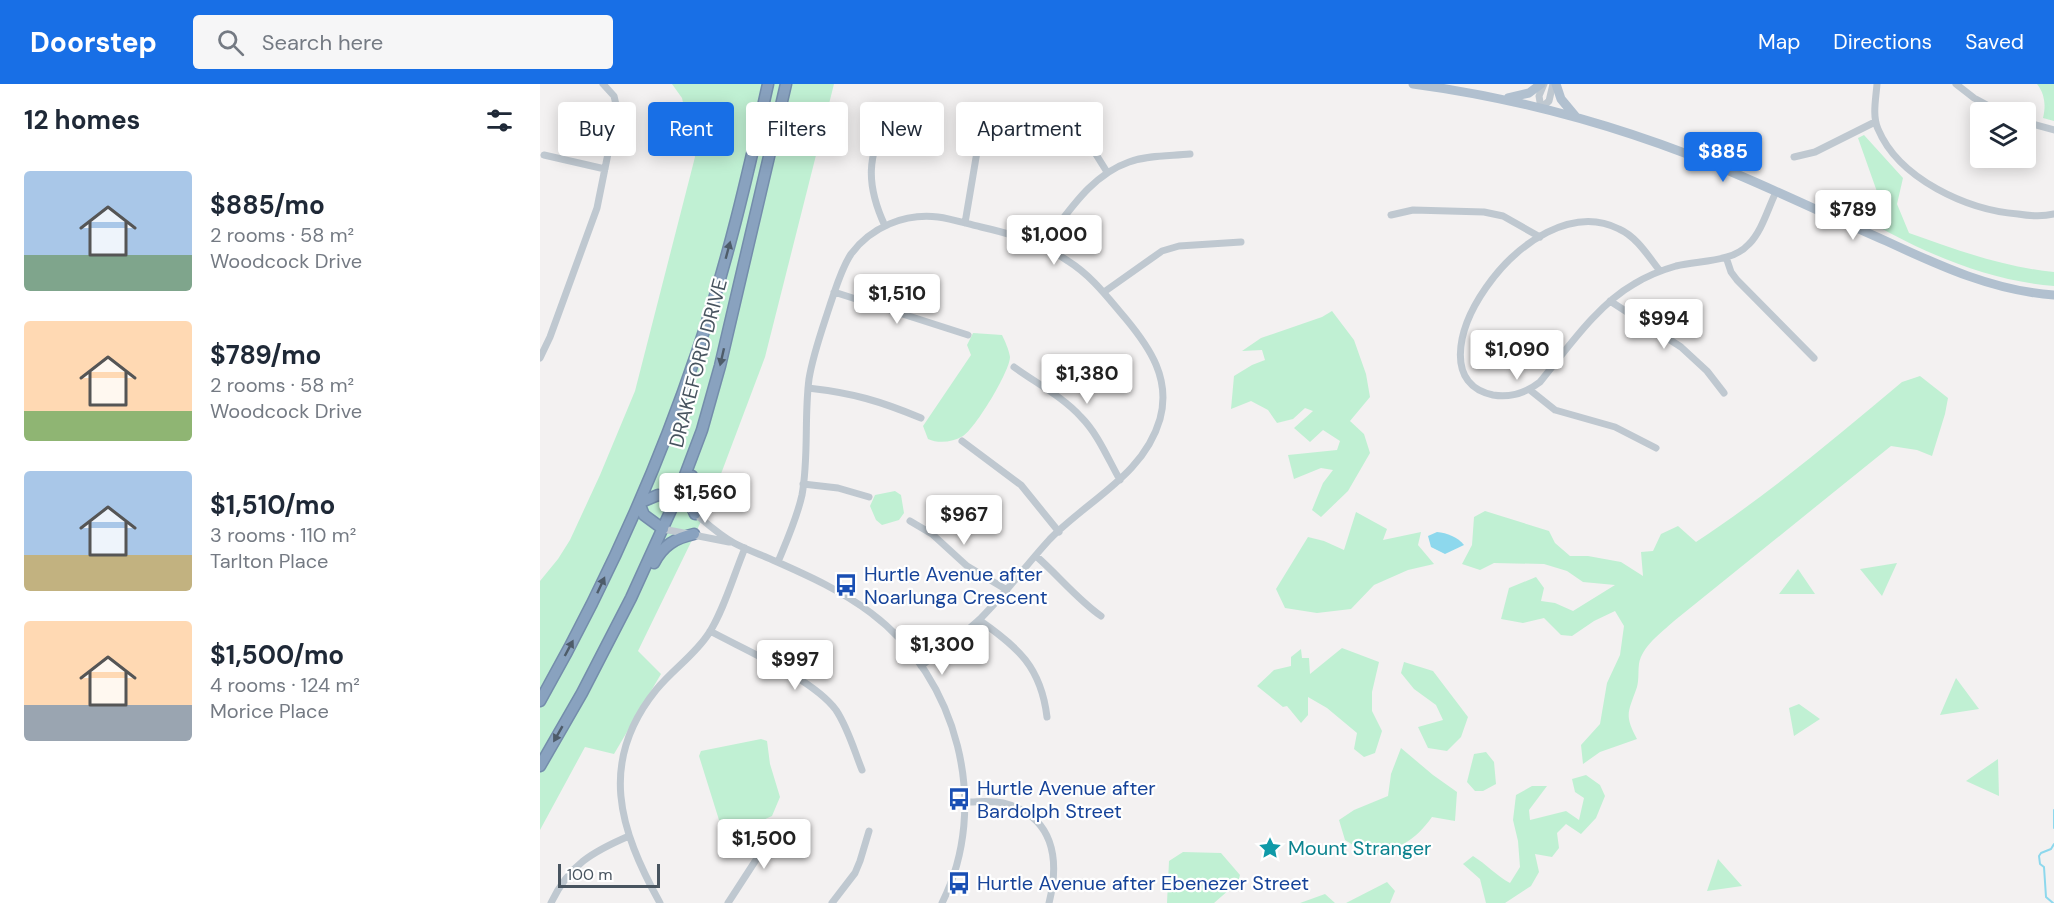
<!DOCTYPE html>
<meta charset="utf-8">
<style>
body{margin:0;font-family:"DM Sans",sans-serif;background:#f6f6f7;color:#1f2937;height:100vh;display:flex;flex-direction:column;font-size:22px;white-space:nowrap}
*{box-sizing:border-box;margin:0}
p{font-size:20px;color:#747a83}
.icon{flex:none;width:33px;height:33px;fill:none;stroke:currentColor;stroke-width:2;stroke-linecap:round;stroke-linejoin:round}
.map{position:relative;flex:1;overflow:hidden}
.drawer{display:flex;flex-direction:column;background:#fff;width:540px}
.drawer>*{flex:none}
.banner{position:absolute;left:18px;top:18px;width:570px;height:54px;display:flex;gap:12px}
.controls{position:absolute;left:1430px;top:18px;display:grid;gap:12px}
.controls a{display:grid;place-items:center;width:66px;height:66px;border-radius:6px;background:#fff;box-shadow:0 3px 15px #0003;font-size:30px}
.scale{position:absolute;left:18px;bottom:15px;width:102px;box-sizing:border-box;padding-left:6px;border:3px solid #48545f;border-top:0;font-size:16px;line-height:21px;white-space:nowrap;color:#48545f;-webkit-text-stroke:4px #fff;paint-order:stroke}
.price{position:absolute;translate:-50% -51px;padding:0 14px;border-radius:6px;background:#fff;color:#222;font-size:20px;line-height:39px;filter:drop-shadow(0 2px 3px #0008)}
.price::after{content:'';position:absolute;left:50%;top:36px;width:18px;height:14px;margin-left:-9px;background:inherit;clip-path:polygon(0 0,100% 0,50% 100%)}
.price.current{background:#186fe6;color:#fff}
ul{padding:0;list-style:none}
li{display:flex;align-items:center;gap:18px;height:150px;padding:0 24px}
li span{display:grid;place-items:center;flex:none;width:168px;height:120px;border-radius:6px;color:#555}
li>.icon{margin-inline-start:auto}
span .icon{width:72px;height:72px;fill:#fffc;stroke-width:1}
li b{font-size:26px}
h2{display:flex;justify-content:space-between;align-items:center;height:72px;padding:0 24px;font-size:26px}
.tag{padding:0 21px;border-radius:6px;background:#fff;box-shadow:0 3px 15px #0003;font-size:21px;line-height:54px}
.tag.current{background:#186fe6;color:#fff}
header{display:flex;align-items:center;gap:36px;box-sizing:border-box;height:84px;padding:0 30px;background:#186fe6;color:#fff}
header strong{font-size:28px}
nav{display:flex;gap:33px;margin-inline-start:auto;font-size:21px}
.search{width:420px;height:54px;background:#f6f6f7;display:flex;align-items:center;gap:15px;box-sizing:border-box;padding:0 21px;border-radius:6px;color:#747a83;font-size:22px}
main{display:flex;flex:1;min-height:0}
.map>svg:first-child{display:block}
</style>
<header>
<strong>Doorstep</strong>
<div class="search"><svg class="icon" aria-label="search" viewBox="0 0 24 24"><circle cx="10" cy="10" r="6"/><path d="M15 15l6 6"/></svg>Search here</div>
<nav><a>Map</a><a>Directions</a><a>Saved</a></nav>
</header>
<main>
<section class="drawer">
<h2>12 homes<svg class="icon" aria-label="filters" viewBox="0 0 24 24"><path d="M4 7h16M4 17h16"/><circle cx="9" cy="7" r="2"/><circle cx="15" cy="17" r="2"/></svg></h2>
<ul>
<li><span style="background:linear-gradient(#a9c7e8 70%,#7fa58c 0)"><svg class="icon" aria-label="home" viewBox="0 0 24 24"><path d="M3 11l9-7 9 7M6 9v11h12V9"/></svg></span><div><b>$885/mo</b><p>2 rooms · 58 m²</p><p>Woodcock Drive</p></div></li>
<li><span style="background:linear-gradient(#ffd9b3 75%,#8fb573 0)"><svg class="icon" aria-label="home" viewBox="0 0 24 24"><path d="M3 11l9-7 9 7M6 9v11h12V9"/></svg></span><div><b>$789/mo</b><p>2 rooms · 58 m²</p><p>Woodcock Drive</p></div></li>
<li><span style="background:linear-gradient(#a9c7e8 70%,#c2b280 0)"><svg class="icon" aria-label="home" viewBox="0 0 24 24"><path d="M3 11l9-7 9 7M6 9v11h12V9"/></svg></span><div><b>$1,510/mo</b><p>3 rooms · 110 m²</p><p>Tarlton Place</p></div></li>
<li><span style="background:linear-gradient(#ffd9b3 70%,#9aa5b1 0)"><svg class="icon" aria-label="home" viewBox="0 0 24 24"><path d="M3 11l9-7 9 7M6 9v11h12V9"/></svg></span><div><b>$1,500/mo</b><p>4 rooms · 124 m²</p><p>Morice Place</p></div></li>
</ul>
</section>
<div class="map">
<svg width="1514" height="819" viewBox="0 0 1514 819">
<rect width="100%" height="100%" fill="#f3f1f1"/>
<path fill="#c0f0d3" d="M132 0H294L225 273 170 419 98 567 121 590 74 670 45 663 0 746V497L18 475 30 456 60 391 95 307 155 73 142 14Z
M1497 0H1514V37L1503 34C1506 22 1505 10 1497 0Z
M1324 51 1363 94 1357 120 1369 149C1417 166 1463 183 1514 188V202C1439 196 1368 162 1305 123L1341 119 1318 54Z
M792 227 814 256 826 290 830 313 810 337 824 350 830 369 808 407 781 433 772 426 783 399 793 386 781 384 754 395 748 371 797 366 800 357 783 346 770 358 754 344 773 327 765 324 753 335 737 339 728 326 711 317 691 325 694 292 712 281 725 276 722 266 702 267 721 254 782 233Z
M433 249 462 251C465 257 469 266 470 273 470 287 435 345 423 352 413 358 399 360 388 355L383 342 431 271 427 261Z
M1380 292 1408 314 1405 330 1392 372 1377 366 1351 362 1134 537C1121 549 1102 562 1099 580 1098 588 1099 596 1097 603 1088 629 1084 630 1097 655L1060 668 1043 680 1041 661 1060 640 1067 599 1080 571 1084 542 1075 527 1054 537 1032 552 1021 551 1004 534 983 539 961 535 969 504 996 493 1004 504 1001 517 1015 519 1033 527 1075 501 1043 498 1027 487 1004 480 954 479 940 486 922 480 932 461 934 433 945 427 1009 447 1015 459 1030 472H1048L1081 478 1103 492 1101 468 1113 467 1121 450 1138 442 1156 458C1229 410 1295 354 1362 298Z
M355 407 361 411 364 429 359 436 342 441 336 436 330 422 335 411Z
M816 428 847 445 843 456 881 448 878 461 894 480 868 486 834 501 811 525 777 529 745 524 736 505 768 453 784 457 804 466Z
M1357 479 1342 512 1320 485Z
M1258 485 1275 510H1239Z
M802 564 839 578 832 608V627L842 647 835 669 824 673 814 665 817 649 787 624 768 613V631L761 639 747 622 743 623 717 602 734 586 751 582V573L761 565 762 574H769L770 590Z
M864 578 893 587 928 633 921 653 907 667 888 664 878 643 903 636 896 621 874 605 861 589Z
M1416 594 1439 625 1400 631Z
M1259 620 1280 635 1254 652 1249 624Z
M221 655 227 657 230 680 240 713 232 732 221 737 185 740 179 736 159 672 161 667Z
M861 664 893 691 917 708 915 737 892 733C874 758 858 765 829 771L805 756 799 736 814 726 848 712 851 690Z
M946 668 954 678 956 700 943 707H935L927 698 934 670Z
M1458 675 1459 712 1426 697Z
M1046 691 1060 701 1065 712 1056 734 1041 750 1026 740 1017 749 1019 764 1012 773 995 770 999 788 991 802 965 819H946L940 795 923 780 933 772C946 780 957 792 970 799L980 783 978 757 973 736 976 711 992 702H1007L989 726 990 736 1026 727 1039 736 1044 714 1035 708 1032 695Z
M643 768 681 769 700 791 698 798 674 819H627L629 777Z
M1178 775 1202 802 1167 807Z
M847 798 855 807 850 819H806Z
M785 810 795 819H760Z"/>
<path fill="#8dd8ed" d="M897 448C907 449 918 453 924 461L905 470 891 463 888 452Z"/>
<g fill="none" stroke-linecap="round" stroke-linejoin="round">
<path stroke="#8dd8ed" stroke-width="2" d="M1514 726V744
M1513 819 1506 813 1504 783 1500 780 1499 772 1501 769 1511 765 1514 760"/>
<g stroke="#748dab" stroke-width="13">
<path id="highway" d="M152 392C147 407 149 417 155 430
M99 419 118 411 136 415
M99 419 104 431 123 445
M114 479C123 461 136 454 154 450
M0 617C63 506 116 389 157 268 187 181 208 90 228 0
M0 682 42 609 91 514 136 415 162 346 180 282 246 0"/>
</g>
<path stroke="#bfc8d0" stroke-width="7" d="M1004 0 999 12 1001 24 1009 17 1013 0
M1337 0C1336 14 1332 32 1338 45 1359 95 1427 126 1478 130 1490 132 1502 133 1514 130
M1416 0 1434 14 1460 28
M541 37 547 56 567 88
M1485 38 1514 46
M4 71 65 85
M1254 73 1275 68 1335 38
M851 131 873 126 944 128 963 132 1000 153
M425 139 440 50 449 31
M345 142C325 99 328 73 347 31
M502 162C527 131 549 92 589 78 608 71 630 72 650 70
M1186 173 1191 188 1197 196 1274 274
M1120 187C1108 172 1097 153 1079 145 986 98 860 292 953 311 971 314 986 309 1000 298 1027 265 1057 221 1094 200 1107 192 1122 186 1136 182 1159 176 1192 179 1209 160 1222 147 1228 124 1236 108
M294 208 428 251
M564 208 622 167 639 162 701 158
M1070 217 1141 263 1167 287 1184 309
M0 274 10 253 57 124 77 25 74 12 63 0
M474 283C496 299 523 313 541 333 558 350 568 375 580 396
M268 304C313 309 340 317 381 334
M990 306 1015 326 1075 343 1116 364
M422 357 481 401 519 448
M263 400 298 404 329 413
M136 415C156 428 172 447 194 459 207 466 222 471 235 477 269 492 302 507 331 529 418 594 451 722 402 819
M370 437 392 450 427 482 467 506
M123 445 189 458
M496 472C518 491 537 515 561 532
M238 478C247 456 257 434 262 411 269 373 264 333 269 295 273 270 282 246 290 221 296 204 301 185 311 170 331 143 365 129 398 133 413 135 427 140 441 143 472 150 502 159 528 177 552 192 568 214 586 235 610 264 631 295 620 335 604 391 548 416 510 455 486 481 466 509 441 534 423 551 401 567 381 582
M439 536C478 563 501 583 507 633
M170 547C205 566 273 595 296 626 308 644 314 666 322 686
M426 718C438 718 451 716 463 719 514 732 520 775 509 819
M11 819C29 781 52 768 89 752
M120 819C79 745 58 678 116 606 133 585 155 571 169 549 184 526 194 490 205 464
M188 819 225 762 233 740
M292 819 315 789 320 777 329 747"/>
<path stroke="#b1c0cf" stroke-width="9" d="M873 0C985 15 1097 47 1201 92 1250 113 1298 136 1346 157 1400 182 1454 207 1514 211
M1016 0 1021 15 1036 33
M968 14 989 9 1001 0"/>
<use href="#highway" stroke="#89a2bf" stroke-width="10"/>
</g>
<defs><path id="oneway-solid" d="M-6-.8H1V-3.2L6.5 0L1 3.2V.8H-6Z" transform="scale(1.5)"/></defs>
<g fill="#4e5c69">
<use href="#oneway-solid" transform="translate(188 166) rotate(-75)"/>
<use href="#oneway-solid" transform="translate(182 273) rotate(103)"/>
<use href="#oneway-solid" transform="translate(61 501) rotate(-65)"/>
<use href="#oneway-solid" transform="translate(29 564) rotate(-62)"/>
<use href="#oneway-solid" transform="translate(18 650) rotate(120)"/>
</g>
<defs>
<g id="bus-bare" transform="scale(1.8)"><path d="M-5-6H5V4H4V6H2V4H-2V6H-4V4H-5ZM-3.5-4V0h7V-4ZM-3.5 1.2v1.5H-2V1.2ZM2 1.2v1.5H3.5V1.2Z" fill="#1a4fb4" stroke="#fff" stroke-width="2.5" paint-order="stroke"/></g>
<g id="sight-bare" transform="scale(1.8)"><path d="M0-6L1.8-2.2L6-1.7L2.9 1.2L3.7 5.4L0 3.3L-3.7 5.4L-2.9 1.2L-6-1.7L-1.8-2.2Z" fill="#0f9aa8" stroke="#fff" stroke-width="2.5" paint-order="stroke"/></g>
</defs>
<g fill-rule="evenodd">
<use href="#bus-bare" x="306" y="501"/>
<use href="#bus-bare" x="419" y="715"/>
<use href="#sight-bare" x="730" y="764"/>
<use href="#bus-bare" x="419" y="799"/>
</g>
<g text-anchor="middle" stroke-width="4.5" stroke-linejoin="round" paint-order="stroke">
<g font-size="20" fill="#48545f" stroke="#fff">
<text transform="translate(158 279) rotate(-75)" y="7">DRAKEFORD DRIVE</text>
</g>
<g font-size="20" fill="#164399" stroke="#fff" text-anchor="start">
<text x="324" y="497">Hurtle Avenue after<tspan x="324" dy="23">Noarlunga Crescent</tspan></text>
<text x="437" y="711">Hurtle Avenue after<tspan x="437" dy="23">Bardolph Street</tspan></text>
<text x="437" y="806">Hurtle Avenue after Ebenezer Street</text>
</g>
<g font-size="20" fill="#0d838f" stroke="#fff" text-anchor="start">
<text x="748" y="771">Mount Stranger</text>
</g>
</g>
</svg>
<div class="controls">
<a><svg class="icon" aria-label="layers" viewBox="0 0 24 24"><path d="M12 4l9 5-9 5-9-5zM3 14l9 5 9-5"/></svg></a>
</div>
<div class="scale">100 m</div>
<b class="price current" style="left:1183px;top:99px">$885</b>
<b class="price" style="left:1313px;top:157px">$789</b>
<b class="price" style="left:514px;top:182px">$1,000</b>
<b class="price" style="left:357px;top:241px">$1,510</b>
<b class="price" style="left:1124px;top:266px">$994</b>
<b class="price" style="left:977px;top:297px">$1,090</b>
<b class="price" style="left:547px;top:321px">$1,380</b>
<b class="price" style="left:165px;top:440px">$1,560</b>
<b class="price" style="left:424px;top:462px">$967</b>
<b class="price" style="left:402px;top:592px">$1,300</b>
<b class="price" style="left:255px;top:607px">$997</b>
<b class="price" style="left:224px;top:786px">$1,500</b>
<div class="banner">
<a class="tag">Buy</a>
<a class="tag current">Rent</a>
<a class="tag">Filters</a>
<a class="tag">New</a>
<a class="tag">Apartment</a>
</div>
</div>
</main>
